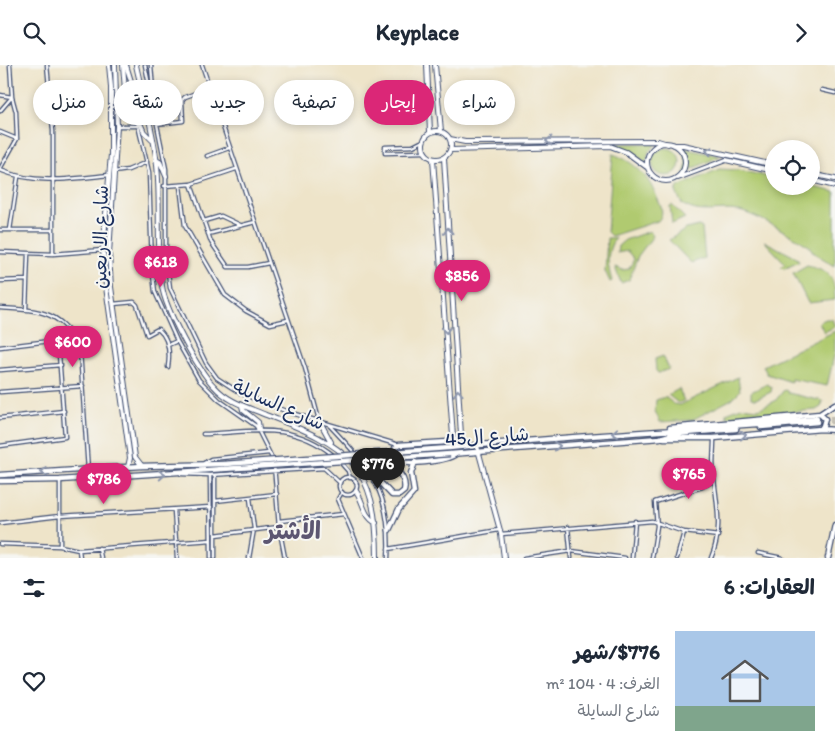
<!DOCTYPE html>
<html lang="ar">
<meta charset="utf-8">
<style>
body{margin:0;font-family:Itim,"Playpen Sans Arabic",sans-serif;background:#f2f2f3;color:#1f2937;direction:rtl;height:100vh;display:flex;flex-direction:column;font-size:19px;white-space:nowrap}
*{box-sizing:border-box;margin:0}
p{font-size:16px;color:#747a83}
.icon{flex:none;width:28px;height:28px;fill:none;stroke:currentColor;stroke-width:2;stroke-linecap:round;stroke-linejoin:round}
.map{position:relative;height:493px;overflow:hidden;direction:ltr}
.details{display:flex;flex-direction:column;background:#fff;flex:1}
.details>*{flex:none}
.banner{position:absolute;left:15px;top:15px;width:500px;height:45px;direction:rtl;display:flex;gap:10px}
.controls{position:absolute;left:765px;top:75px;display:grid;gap:10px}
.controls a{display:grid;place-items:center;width:55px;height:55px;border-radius:50%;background:#fff;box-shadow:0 2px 8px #0003;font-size:25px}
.price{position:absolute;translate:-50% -42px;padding:0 11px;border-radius:18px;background:#db2777;color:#fff;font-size:16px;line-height:32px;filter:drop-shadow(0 1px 2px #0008)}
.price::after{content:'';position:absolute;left:50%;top:30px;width:15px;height:11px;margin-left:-8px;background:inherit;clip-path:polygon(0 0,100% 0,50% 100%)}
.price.active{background:#222;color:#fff}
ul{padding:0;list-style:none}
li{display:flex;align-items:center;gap:15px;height:125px;padding:0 20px}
li span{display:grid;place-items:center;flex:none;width:140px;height:100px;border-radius:0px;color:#555}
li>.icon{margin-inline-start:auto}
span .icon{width:60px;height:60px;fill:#fffc;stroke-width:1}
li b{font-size:21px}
h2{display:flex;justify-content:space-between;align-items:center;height:60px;padding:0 20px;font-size:21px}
.chip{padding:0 18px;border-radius:22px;background:#fff;box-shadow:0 2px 8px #0003;font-size:18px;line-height:45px}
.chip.active{background:#db2777;color:#fff}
header{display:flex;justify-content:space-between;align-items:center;height:65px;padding:0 20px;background:#fff;font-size:22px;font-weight:700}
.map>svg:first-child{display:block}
</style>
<header><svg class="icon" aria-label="forward" viewBox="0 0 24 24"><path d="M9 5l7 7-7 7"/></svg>Keyplace<svg class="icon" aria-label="search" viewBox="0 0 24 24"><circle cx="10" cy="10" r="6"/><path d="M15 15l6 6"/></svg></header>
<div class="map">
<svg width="835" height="493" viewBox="0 0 835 493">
<rect width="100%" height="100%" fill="#f6f6f2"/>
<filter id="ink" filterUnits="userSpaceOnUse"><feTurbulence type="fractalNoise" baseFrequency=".02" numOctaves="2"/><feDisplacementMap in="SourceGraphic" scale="10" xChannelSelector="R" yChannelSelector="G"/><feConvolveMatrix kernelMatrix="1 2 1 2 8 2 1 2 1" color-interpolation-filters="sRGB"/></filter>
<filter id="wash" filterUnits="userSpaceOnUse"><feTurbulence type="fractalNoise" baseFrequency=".0096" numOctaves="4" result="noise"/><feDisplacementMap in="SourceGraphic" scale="20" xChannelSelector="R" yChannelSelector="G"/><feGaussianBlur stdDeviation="1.12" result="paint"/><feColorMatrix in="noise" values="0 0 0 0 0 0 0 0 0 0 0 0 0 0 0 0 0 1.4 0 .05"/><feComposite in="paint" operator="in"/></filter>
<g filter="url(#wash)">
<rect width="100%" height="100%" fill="#eee4c9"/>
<path fill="#b0ca70" stroke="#667c67" d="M657 78 649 86 646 98 631 86 615 79Z
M652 97a14 14 0 1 1 28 0a14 14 0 1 1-28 0Z
M682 83 720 91 684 108 687 99Z
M613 89C637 98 649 112 658 135 662 143 664 149 658 156L611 171 607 167Z
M719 104 739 105 774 113V121H809L835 127V201L814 188 809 181C789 169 768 156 746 148 724 140 702 153 682 139L676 127 678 122Z
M672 140 685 153 672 159 670 141Z
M699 161 702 163 705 193 691 198 669 175 686 164Z
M650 166 653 171 638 191 629 215 621 218 615 202 622 205 629 204 634 194 627 186 617 188 618 181 625 175Z
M607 173H615C606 188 607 199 612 216L610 217 605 206Z
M764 176 797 193 799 196 784 203 781 202 785 198Z
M807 200C831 205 835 213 835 235L808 238 793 208Z
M826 254H832L835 262 824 267 819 257Z
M835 266V287L827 321 791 314V317L767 309 763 301Z
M663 291 669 304 658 308 656 306 655 294Z
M738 312 740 326 732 334 692 355 660 357 655 346 656 335 665 332 674 339 680 340Z
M767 319 772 322 771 327 756 334 751 333V327Z
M679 324 684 336 678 338 668 330Z
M784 325 788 326V328L823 336 821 342 816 345 727 352 726 348 741 342 758 344 775 336Z"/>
</g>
<g filter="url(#ink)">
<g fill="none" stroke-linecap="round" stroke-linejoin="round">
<path stroke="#c4c0b4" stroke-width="4.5" stroke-dasharray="4.5 2" stroke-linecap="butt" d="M817 354 835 353
M817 357H835"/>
<g stroke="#3b4a6e" stroke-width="5">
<path id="street" d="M47 0 53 66V189
M145 0 166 104V191L170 223 206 298 217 313 240 328 288 347 399 380
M151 0 154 38
M202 0 305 303 319 355
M822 25 835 28
M0 30 12 32 0 46
M136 52 149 107 152 201 155 227 177 276 199 315 219 335 256 361 273 395
M157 59 183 56 182 35 185 32 210 23
M117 61H137
M0 67 17 74
M423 76 413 81 385 82V88L424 87
M207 91 229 83
M0 104 17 74 16 47 12 32 10 0
M0 105C36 120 71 114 109 110
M114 107 128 105 147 97
M191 119 211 177 228 202H248L269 198
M164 121 191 119 236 104
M180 121 185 161 225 230 246 246 270 259 288 255
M204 156 221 151 240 160
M0 165H52
M10 165 18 112
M208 169 255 157
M0 187 53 189 103 185
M0 216 27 215
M113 239 134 237 137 240 147 270 158 264C169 273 170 289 168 302
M0 243C38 245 64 245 80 286L88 405
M26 245 28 189
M168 280 177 276
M0 282 58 275 65 372 0 381
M0 305 61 300
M0 327 83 321
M0 353 64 346
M328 359C371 404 392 428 388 493
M203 369C252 367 291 356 333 390
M340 397 348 406 350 413
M204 398 211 394 269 388
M274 400 279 462 285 493
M181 409 210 410 324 403 340 418
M210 410 211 493
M339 421a9 9 0 1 1 18 0a9 9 0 1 1-18 0Z
M60 415V481
M342 427 338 434 363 493
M215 436 277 429
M174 445 177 493
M279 456 344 449
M0 458 60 451 211 442
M568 462 571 493
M501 469 652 456 684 467 719 471
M215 470 279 462
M0 479 60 481 79 485 211 475
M99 483 101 493
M388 484 499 465
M79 485 80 493
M758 488 782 493
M215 493V410
M249 493 254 464 250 433
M524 493 571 486 625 493
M632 493 635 456
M652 493 657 461 655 437 702 422 713 416
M677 493 684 467
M711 493C723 465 717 442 714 413 712 400 714 386 714 374"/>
</g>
<g stroke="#3b4a6e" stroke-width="6">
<path id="secondary" d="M109 0 111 22V89L103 185 106 222 130 393 128 402
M115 0 117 61 109 189 111 222 135 392 142 401
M123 0 126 38
M126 0 134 26 143 35
M136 0C143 33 154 67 157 100 161 140 156 181 162 221 165 244 198 305 214 321 228 337 247 342 266 350 348 381 377 399 377 493
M427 0 430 67
M435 0 441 66
M117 42 126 38 132 40 144 67 152 75
M423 80a14 14 0 1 1 28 0a14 14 0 1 1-28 0Z
M450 74 465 77 658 76 668 79
M647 97a19 19 0 1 1 38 0a19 19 0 1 1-38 0Z
M674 80H683L774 100
M450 85 610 81 626 87 648 103
M444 93 461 370 457 376
M433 94 453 371 458 382
M156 95 160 97 166 111
M811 109 835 114
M678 113 726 95 774 106
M811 115 835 121
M242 341 243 345 258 357 259 364
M319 355 331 377
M477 381 501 469 504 493
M356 426C364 437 363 451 376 458"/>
</g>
<g stroke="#3b4a6e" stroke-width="7">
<path id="primary" d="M820 349 825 354 823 361 821 364
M761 362 817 357
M670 363 820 349 835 339
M664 373H714L821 364 835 365
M449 383C571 370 694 365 817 354
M450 389 660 373 674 369 736 364
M456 389C446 396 404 402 395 394V383L399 380 448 377 457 382
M372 409 392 430H399L404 426C408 411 390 397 378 394
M0 410 142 401 224 399
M0 416 60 415 223 404
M389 465 399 444 414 427 411 408 415 397
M828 493 835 460"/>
</g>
<use href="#street" stroke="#fff" stroke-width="2.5"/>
<use href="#secondary" stroke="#fff" stroke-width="4"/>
<use href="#primary" stroke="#fff" stroke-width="4.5"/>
<g stroke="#3b4a6e" stroke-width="7" stroke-linecap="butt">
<path id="primary-bridge" d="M224 399 449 383
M223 404 450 389"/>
</g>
<use href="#primary-bridge" stroke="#fff" stroke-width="4.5"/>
</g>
<defs><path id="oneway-chevron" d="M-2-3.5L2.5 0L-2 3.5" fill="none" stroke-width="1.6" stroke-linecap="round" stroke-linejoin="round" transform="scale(1.25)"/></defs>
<g stroke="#8d97ae">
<use href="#oneway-chevron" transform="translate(549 76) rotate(179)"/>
<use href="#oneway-chevron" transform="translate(709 86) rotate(-168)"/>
<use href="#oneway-chevron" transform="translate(448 166) rotate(-94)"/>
<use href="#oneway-chevron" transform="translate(446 265) rotate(86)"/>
<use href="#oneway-chevron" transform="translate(458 328) rotate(-94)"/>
<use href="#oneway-chevron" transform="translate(615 368) rotate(175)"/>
<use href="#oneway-chevron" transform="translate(743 370) rotate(-5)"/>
<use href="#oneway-chevron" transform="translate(557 381) rotate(-5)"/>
<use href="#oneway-chevron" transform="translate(44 407) rotate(177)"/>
<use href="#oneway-chevron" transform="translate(162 410) rotate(-3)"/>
</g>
</g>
<g text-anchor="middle" stroke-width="4" stroke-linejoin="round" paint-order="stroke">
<g font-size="19" fill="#1b2f5e" stroke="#f6f6f2">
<text transform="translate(100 172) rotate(-89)" y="7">شارع الاربعين</text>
<text transform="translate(279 339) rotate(24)" y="7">شارع السايلة</text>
<text transform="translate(487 371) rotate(-4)" y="7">شارع ال45</text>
</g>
<g font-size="24" font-weight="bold" fill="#5c5671" stroke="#f6f6f2">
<text x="293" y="474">الأشتر</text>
</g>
</g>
</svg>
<div class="controls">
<a><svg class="icon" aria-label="locate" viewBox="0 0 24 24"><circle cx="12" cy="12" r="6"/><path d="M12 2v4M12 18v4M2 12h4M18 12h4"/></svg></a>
</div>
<b class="price" style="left:161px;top:223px">$618</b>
<b class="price" style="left:462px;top:237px">$856</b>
<b class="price" style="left:73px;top:303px">$600</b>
<b class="price active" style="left:378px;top:425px">$776</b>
<b class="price" style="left:689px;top:435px">$765</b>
<b class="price" style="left:104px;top:440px">$786</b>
<div class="banner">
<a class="chip">شراء</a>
<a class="chip active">إيجار</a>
<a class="chip">تصفية</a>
<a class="chip">جديد</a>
<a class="chip">شقة</a>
<a class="chip">منزل</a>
</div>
</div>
<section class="details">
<h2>العقارات: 6<svg class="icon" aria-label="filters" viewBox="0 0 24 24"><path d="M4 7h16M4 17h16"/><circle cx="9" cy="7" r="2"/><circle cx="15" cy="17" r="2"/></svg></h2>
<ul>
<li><span style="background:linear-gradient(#a9c7e8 75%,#7fa58c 0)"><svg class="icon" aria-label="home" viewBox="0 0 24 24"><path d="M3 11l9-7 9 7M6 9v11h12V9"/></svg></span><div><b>$776/شهر</b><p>الغرف: 4 · 104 m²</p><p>شارع السايلة</p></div><svg class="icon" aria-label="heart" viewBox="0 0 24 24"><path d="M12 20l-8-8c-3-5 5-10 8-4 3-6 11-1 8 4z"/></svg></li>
</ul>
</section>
